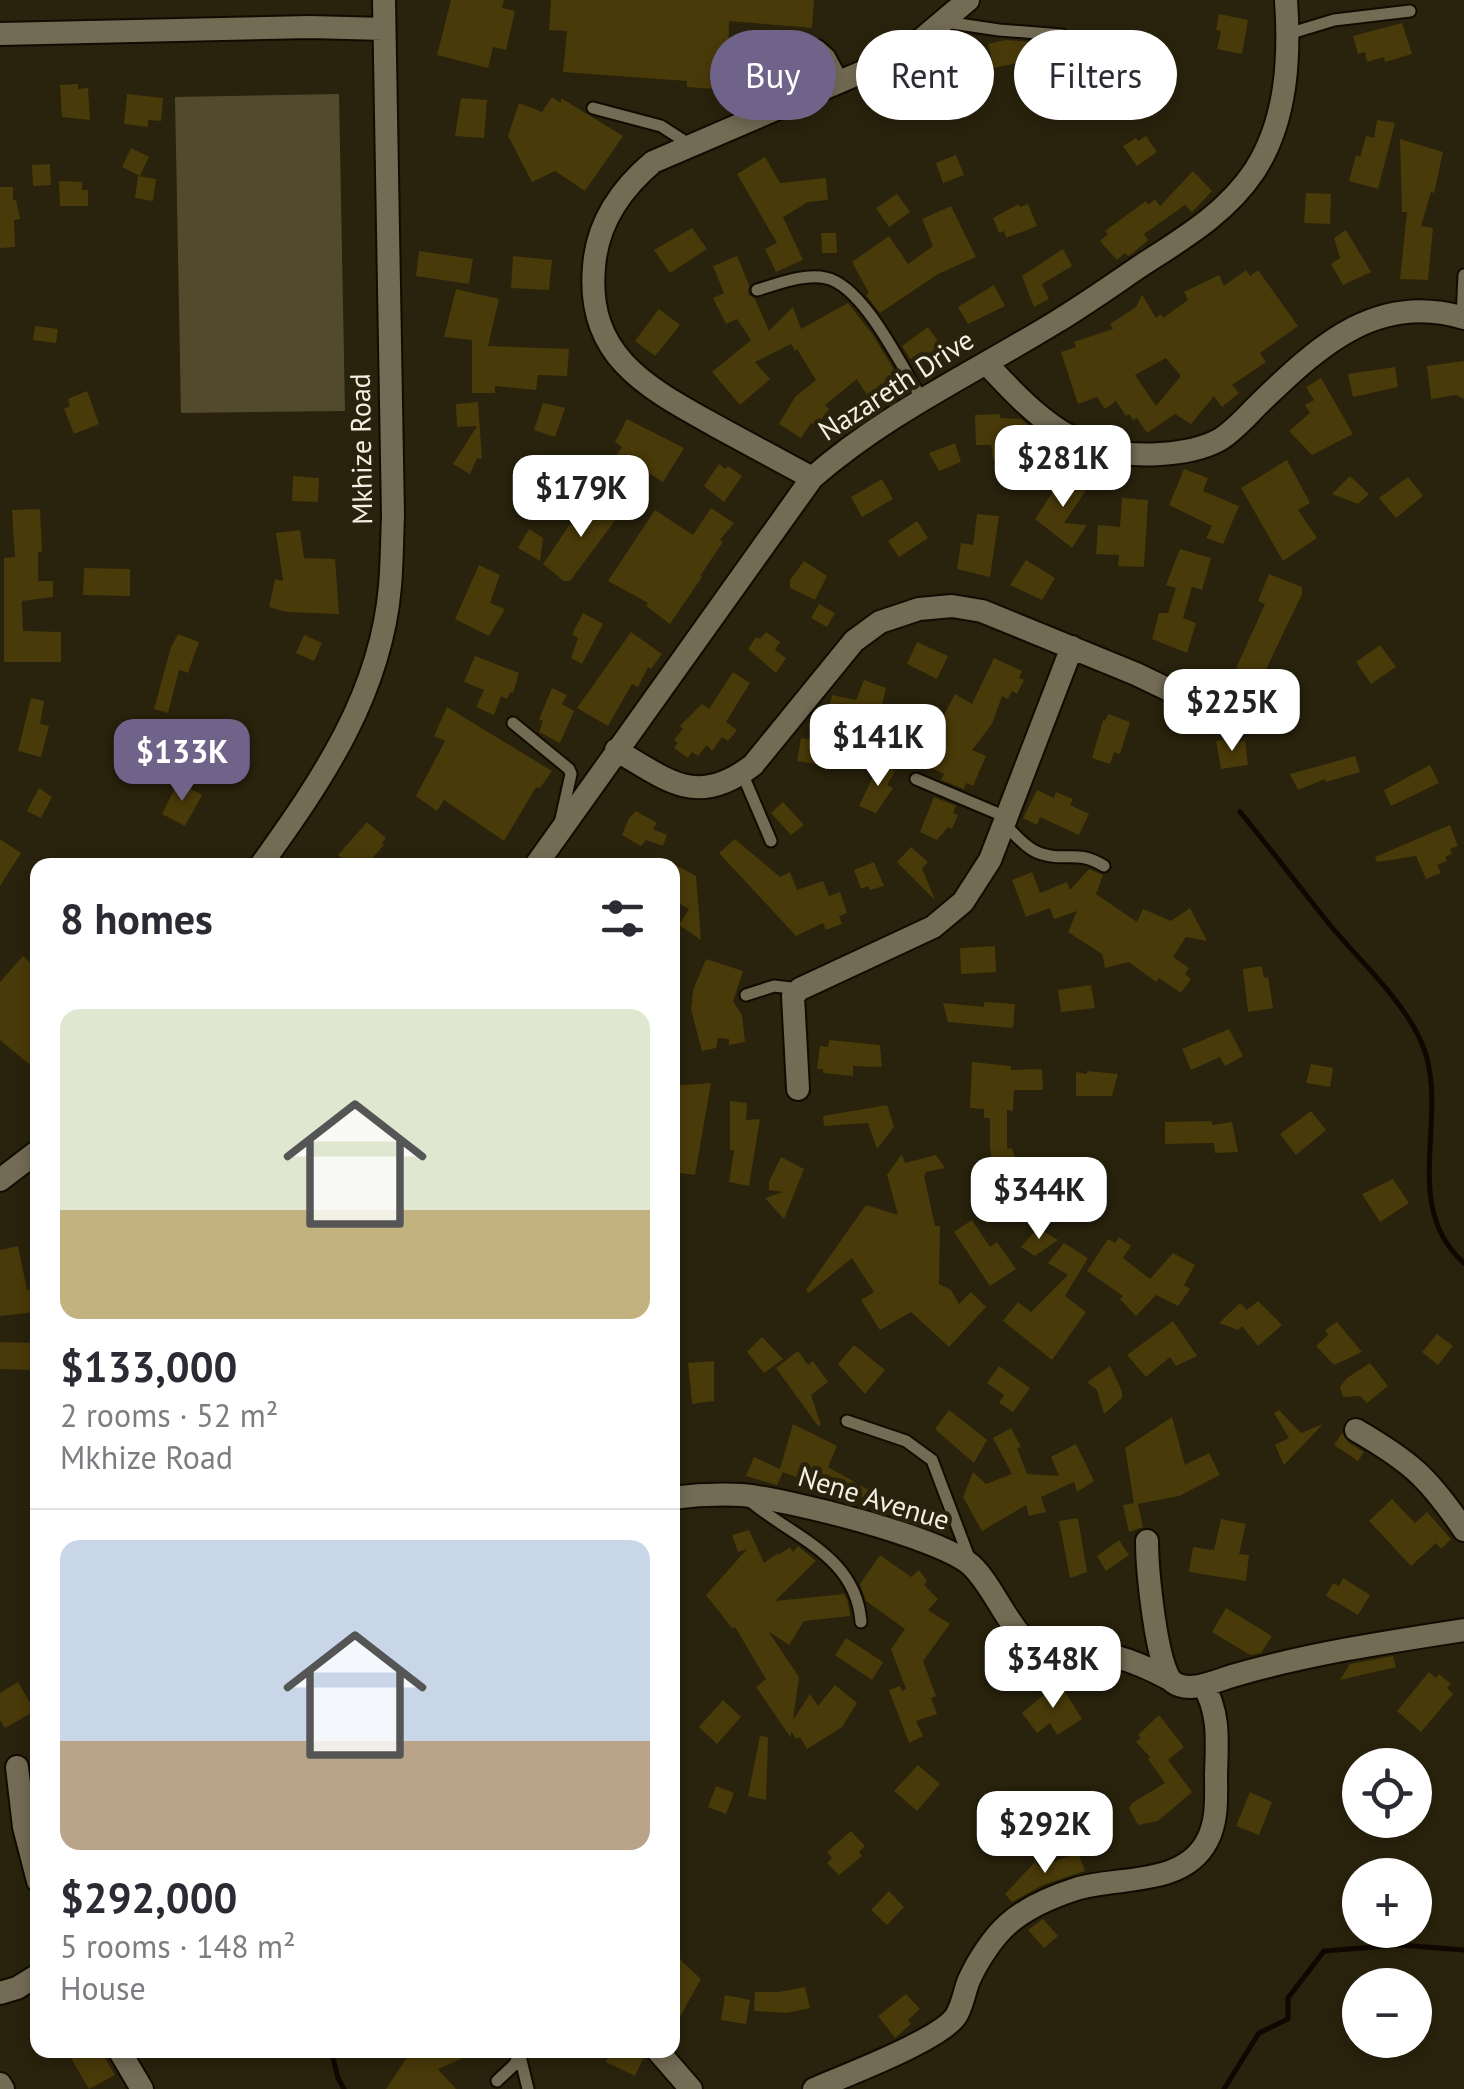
<!DOCTYPE html>
<meta charset="utf-8">
<style>
body{margin:0;font-family:"PT Sans",sans-serif;background:#f7f7f7;color:#2b2b33;height:100vh;display:flex;flex-direction:column;font-size:38px;white-space:nowrap}
*{box-sizing:border-box;margin:0}
p{font-size:32px;color:#7c7c81}
.icon{flex:none;width:55px;height:55px;fill:none;stroke:currentColor;stroke-width:2;stroke-linecap:round;stroke-linejoin:round}
.map{position:relative;flex:1;overflow:hidden}
.drawer{position:absolute;left:30px;top:858px;width:650px;height:1200px;display:flex;flex-direction:column;background:#fff;border-radius:20px;box-shadow:0 5px 15px #0003}
.drawer>*{flex:none}
.banner{position:absolute;left:710px;top:30px;width:602px;height:90px;display:flex;gap:20px}
.controls{position:absolute;left:1342px;top:1748px;display:grid;gap:20px}
.controls a{display:grid;place-items:center;width:90px;height:90px;border-radius:50%;background:#fff;box-shadow:0 5px 15px #0003;font-size:50px}
.price{position:absolute;translate:-50% -85px;padding:0 22px;border-radius:20px;background:#fff;color:#222;font-size:32px;line-height:65px;filter:drop-shadow(0 2px 5px #0008)}
.price::after{content:'';position:absolute;left:50%;top:60px;width:30px;height:22px;margin-left:-15px;background:inherit;clip-path:polygon(0 0,100% 0,50% 100%)}
.price.current{background:#6f6389;color:#fff}
ul{padding:0;list-style:none}
li{display:grid;align-content:center;gap:20px;height:530px;padding:0 30px}
li+li{border-top:2px solid #e1e1e2}
li span{display:grid;place-items:center;height:310px;border-radius:20px;color:#555}
li>.icon{margin-inline-start:auto}
span .icon{width:180px;height:180px;fill:#fffc;stroke-width:1}
li b{font-size:42px}
h2{display:flex;justify-content:space-between;align-items:center;height:120px;padding:0 30px;font-size:42px}
.pill{padding:0 35px;border-radius:45px;background:#fff;box-shadow:0 5px 15px #0003;font-size:35px;line-height:90px}
.pill.current{background:#6f6389;color:#fff}
.map>svg:first-child{display:block}
</style>
<div class="map">
<svg width="1464" height="2089" viewBox="0 0 1464 2089">
<rect width="100%" height="100%" fill="#29220c"/>
<path fill="#534a2d" d="M339 94 345 411 181 413 175 97Z"/>
<g fill="none" stroke-linecap="round" stroke-linejoin="round">
<path stroke="#100800" stroke-width="5" d="M1240 812C1271 849 1300 888 1330 925 1359 960 1401 998 1420 1039 1454 1110 1397 1204 1464 1263
M331 2050 338 2078 344 2089
M1224 2089 1259 2033 1288 2019V1998L1324 1951 1400 1945 1464 1950"/>
</g>
<path fill="#493a09" fill-rule="evenodd" d="M451 0H504L502 8 515 11 506 50 493 47 488 68 437 55Z
M551 0H814L812 28 729 21 728 90 687 87V81L563 72 567 31 549 30Z
M1219 14 1248 20 1242 54 1217 49 1221 31 1216 30Z
M1402 23 1412 54 1385 62 1384 57 1367 62 1365 52 1358 54 1353 36Z
M1123 32 1147 38 1138 72 1114 65Z
M1006 40 1031 42 1043 91 1027 96 1017 63 994 68 988 44Z
M930 72 959 76 956 95 927 91Z
M78 84V89L88 88 90 120 62 117 60 85Z
M127 94 163 98 161 121 148 120V127L124 124Z
M552 97 561 103V98L623 136 585 191 555 171 532 182 508 136 519 103 542 112Z
M461 98 487 100 484 138 455 136Z
M1377 120 1395 123 1378 189 1349 181 1356 155 1360 157 1366 136 1374 138Z
M1146 136 1157 152 1137 166 1123 146 1136 138 1138 141Z
M1400 139 1443 152 1434 193 1431 192 1421 226 1433 228 1428 280 1400 279 1407 212H1402Z
M131 148 149 157 140 176 122 167Z
M956 155 964 175 943 183 936 163Z
M765 157 780 183 826 178 828 200 808 202 783 217 803 260 776 272 765 249 777 243 737 174Z
M50 164 51 185 33 186 32 165Z
M1193 171 1212 191 1192 212 1185 205 1144 234 1148 240 1133 253 1128 256 1125 253 1117 260 1100 241 1108 234 1105 231 1146 201 1148 205 1155 199 1160 206Z
M138 176 156 179 153 201 135 198Z
M59 181 82 182V190H88V206H60Z
M0 187H13V200H16L20 219 14 220 15 247 0 248Z
M1306 193 1331 194 1330 224 1304 223Z
M897 194 910 212 889 227 876 208Z
M1019 204 1020 207 1028 204 1037 226 1006 238 1004 231 999 233 993 218Z
M951 206 976 257 938 274 880 313 866 295 869 293 852 262 889 236 908 264 933 246 922 219Z
M692 228 707 249 670 273 654 250Z
M1346 230 1371 272 1343 285 1331 264 1340 258 1334 238Z
M821 233H836L837 253H822Z
M1063 249 1072 266 1042 284 1049 299 1034 307 1022 276Z
M419 251 473 259 469 284 416 276Z
M513 256 552 260 549 290 511 288Z
M737 256 749 285 748 294 755 299 769 331 793 307 801 329 848 303 873 335 899 378 868 397 857 379 825 405 829 409 816 426 811 423 801 438 779 424 795 397 816 380 797 349 795 351 791 344 755 362 770 379 740 405 712 372 751 340 737 319 726 324 713 298 724 293 713 266Z
M1246 270 1250 276 1258 270 1298 326 1260 353 1266 362 1232 385 1239 393 1222 407 1214 396 1191 424 1175 414 1147 433 1137 418 1133 420 1129 414 1126 416 1116 401 1105 409 1097 397 1078 404 1061 352 1076 347 1074 342 1113 329 1110 324 1136 307 1142 295 1156 318 1161 314 1163 318 1188 300 1184 292 1219 275 1224 286ZM1166 358 1181 376 1156 406 1135 375Z
M994 285 1005 306 968 324 958 307Z
M456 289 499 299 488 346 569 349 567 376 538 375 536 390 495 386V393H472V340L444 337Z
M659 309 680 325 655 356 635 341Z
M35 326 58 329 56 343 33 340Z
M928 327 943 348 916 368 902 346Z
M1464 361V399L1456 395 1431 399 1427 366Z
M1395 367 1398 387 1353 397 1348 374Z
M1321 378 1353 434 1312 455 1289 431 1310 413 1305 405 1314 400 1306 387Z
M87 391 99 424 74 434 64 409 70 406 68 399Z
M478 402 482 459 477 458 470 474 453 464 477 426 457 427 456 404Z
M543 403 565 408 555 437 534 430Z
M1000 414V418L1021 419 1028 425 1026 449 1008 447 1010 457 993 460 991 445H976L975 415Z
M627 419 684 448 663 482 650 474 644 482 633 475 629 481 622 477 610 494 596 485 622 447 615 442Z
M955 443 961 462 939 471 929 453Z
M1287 460 1310 503 1298 510 1317 538 1283 561 1241 488Z
M719 464 725 469 728 466 742 476 724 502 704 486Z
M527 468 552 471 548 499 521 495Z
M1184 469 1208 478 1203 491 1239 506 1223 544 1206 538 1212 526 1169 505Z
M1066 472 1088 487 1064 523 1087 525 1072 548 1035 519Z
M293 476 319 478 318 502 292 501Z
M1350 476 1369 494 1358 504 1332 494Z
M1408 477 1423 496 1396 518 1379 498Z
M882 479 893 499 862 517 851 497Z
M595 497 620 514 570 581H564L543 564 570 524 573 526Z
M1122 498 1148 500 1144 567 1118 566 1119 555 1096 554 1098 525 1120 527Z
M711 508 734 523 720 540 723 542 700 576 702 577 670 624 646 606 648 603 608 581 655 510 693 535Z
M40 509 42 552H38V581H53V597L22 601 23 631 61 632V662H4V558L15 557 12 510Z
M977 514 999 516 990 577 957 569 961 543 973 545Z
M917 521 928 538 899 557 888 541Z
M529 529 543 538 540 561 518 548Z
M300 530 304 558 335 559 339 614 286 612 269 607 275 579 283 581 276 533Z
M1180 549 1211 558 1202 590 1192 587 1183 618 1196 623 1187 653 1152 639 1159 613H1168L1176 588 1166 585Z
M1026 560 1055 578 1042 600 1010 585Z
M804 561 827 576 815 600 790 588V580Z
M479 565 500 575 490 603 505 609 489 636 455 619Z
M84 568 130 569V596L83 595Z
M1269 574 1302 587V594L1259 684 1234 673 1265 604 1258 601Z
M819 604 835 613 827 627 811 618Z
M583 613 603 624 582 664 571 658 578 638 572 634Z
M631 632 662 654 651 669 648 667 638 687 632 684 608 726 577 708Z
M766 632 780 642 775 650 786 658 776 673 748 649 756 637 760 639Z
M178 634 199 642 188 673 179 670 168 713 154 709 171 647Z
M304 635 322 643 314 661 296 653Z
M917 642 948 656 937 679 907 664Z
M1380 645 1396 667 1371 684 1356 662Z
M475 656 519 673 513 693 510 692 507 699 501 696 494 715 476 707 484 690 464 682Z
M994 658 1022 671 1019 678 1024 680 1017 694 1012 691 1008 699 1002 696 992 724 972 750 986 756 973 786 966 783 964 789 941 780 944 774 915 761 927 735 933 736 955 694 972 704Z
M733 672 750 683 726 722 737 730 728 741 722 737 712 751 707 745 698 756 692 752 688 758 674 748 678 743 674 740 683 729 680 726 702 704 709 709Z
M864 680 886 688 870 756 835 767 797 761 801 738 818 740 822 728H825L832 695 856 700Z
M552 688 567 695 562 704 574 711 560 743 539 732 543 721 539 719Z
M31 698 44 701 40 724 49 726 41 757 18 751Z
M447 707 552 771 540 788 536 787 504 841 444 800 437 811 416 796 445 741 434 736Z
M1108 714 1130 722 1120 754 1114 752 1110 764 1092 758 1103 720 1105 721Z
M1232 738 1233 743 1245 741 1248 765 1221 769 1216 741Z
M1355 756 1360 772 1326 782 1325 779 1298 790 1290 774Z
M880 762 895 771 887 785 893 788 876 813 859 806Z
M1430 765 1439 783 1391 806 1384 790Z
M178 782 202 795 185 826 162 814Z
M39 788 52 797 41 818 27 811Z
M1037 790 1054 798 1056 792 1073 799 1070 805 1089 814 1079 835 1040 817 1037 825 1023 818Z
M934 797 956 806 953 813 958 815 952 829 948 827 937 840 920 832Z
M783 802 804 825 791 835 771 813Z
M636 811 657 823 653 829 667 835 663 846 646 840 641 846 622 835 629 818Z
M367 822 386 838 382 843 384 845 366 865H349L338 855Z
M1450 825 1458 846 1450 849 1452 854 1445 857 1447 861 1437 865 1441 873 1426 879 1416 856 1377 862 1375 857Z
M0 839 21 853 0 886Z
M735 839 780 877 790 872 797 890 823 881 829 896 840 892 847 913 839 916 842 924 826 930 823 923 796 936 719 853Z
M911 847 928 862 922 868 935 900 897 862Z
M874 862 884 886 870 890 868 886 861 889 854 870Z
M672 863 696 876 701 940 679 925 689 909 672 899Z
M1089 869 1103 875 1096 894 1137 922 1143 909 1171 921 1190 908 1207 941 1186 937 1173 957 1189 968 1185 974 1191 979 1181 993 1159 978 1156 982 1129 962 1105 968 1102 954 1068 932 1077 911 1054 919 1050 908 1026 917 1012 880 1032 872 1040 893 1067 882 1070 890Z
M995 946 996 972 961 974 960 948Z
M23 956 38 969V1054L29 1064 0 1040V982Z
M706 959 743 971 733 1001 742 1015 745 1042 729 1045V1039L718 1038 716 1048 702 1051 691 1010 693 990Z
M1262 966 1264 978 1268 977 1273 1008 1248 1012 1243 969Z
M1091 985 1095 1008 1061 1012 1058 990Z
M984 1002 1015 1004 1013 1028 948 1022 943 1003 984 1007Z
M1229 1029 1243 1056 1225 1066 1220 1057 1191 1070 1182 1049Z
M829 1040 880 1045 882 1067 853 1066V1076L823 1073V1069H817L820 1046 828 1047Z
M972 1062 1011 1066V1070L1042 1069 1043 1090H1014L1013 1111 1007 1110V1149L1012 1148 1025 1191 1004 1199 995 1179 990 1148V1118H984V1109L970 1108Z
M1311 1064 1333 1068 1330 1087 1306 1083Z
M1087 1071 1118 1074 1112 1096H1076V1072L1087 1074Z
M711 1083 695 1175 672 1172 680 1112 672 1113V1086Z
M730 1101 747 1103 746 1120 760 1119 749 1186 729 1182 734 1150H730Z
M887 1105 894 1127 877 1149 868 1123 824 1126 823 1116Z
M1311 1111 1326 1130 1296 1155 1280 1134Z
M1212 1121V1125L1232 1122 1238 1152 1215 1153 1214 1143 1165 1144V1122Z
M902 1154 905 1163 936 1155 945 1168 926 1172 924 1176 935 1226H940L939 1284 951 1290 959 1304 971 1292 986 1307 949 1347 911 1312 880 1330 861 1300 874 1292 852 1258 809 1293 806 1290 866 1205 898 1215 887 1175Z
M781 1157 804 1169 784 1219 765 1198 783 1192 769 1190V1182Z
M1074 1175 1087 1184 1077 1205 1060 1196Z
M1393 1179 1409 1203 1380 1222 1362 1194Z
M972 1220 990 1247 997 1242 1016 1269 990 1286 954 1232Z
M1038 1228 1058 1240 1035 1256 1021 1247Z
M1119 1237 1131 1246 1123 1258 1150 1279 1173 1253 1195 1265 1184 1285 1190 1289 1178 1306 1156 1295 1136 1316 1120 1299 1123 1296 1087 1271 1108 1239 1115 1243Z
M1064 1243 1088 1258 1065 1296 1086 1312 1052 1360 1003 1321 1018 1302 1031 1312 1068 1275 1048 1263Z
M18 1246 27 1290 34 1289 37 1312 0 1316V1250Z
M1258 1301 1282 1325 1258 1346 1242 1326 1238 1330 1219 1323 1240 1303 1247 1310Z
M1173 1321 1197 1356 1176 1366 1170 1357 1146 1377 1127 1355Z
M1337 1322 1362 1352 1334 1365 1316 1346 1328 1335 1325 1330Z
M1437 1334 1453 1346 1438 1365 1422 1352Z
M762 1337 783 1359 764 1373 747 1352Z
M0 1342 33 1343 32 1370 0 1369Z
M854 1345 885 1370 865 1394 838 1364Z
M798 1351 808 1365 813 1361 828 1382 811 1395 821 1425 818 1426 776 1368Z
M714 1361V1401L692 1404 688 1363Z
M1370 1363 1388 1386 1367 1403 1360 1396 1343 1397 1340 1387 1347 1378Z
M999 1366 1030 1388 1013 1412 999 1403 1004 1395 987 1383Z
M1110 1366 1122 1391V1398L1104 1414 1097 1390 1087 1382Z
M949 1410 987 1440 974 1463 935 1429Z
M1279 1410 1301 1433 1323 1424 1284 1465 1275 1445 1289 1438 1274 1413Z
M1172 1417 1185 1465 1209 1453 1220 1475 1179 1496 1138 1504 1143 1527 1129 1532 1123 1505 1134 1503 1125 1448Z
M793 1424 837 1446 828 1467 872 1492 868 1500 854 1494 849 1502 823 1496 829 1485 800 1474 798 1478 783 1472 777 1485 746 1476 754 1457 780 1469Z
M1011 1428 1021 1447 1017 1448 1027 1474 1059 1476 1051 1457 1076 1444 1094 1481 1077 1492 1074 1482 1041 1497 1046 1512 1029 1516 1026 1505 982 1531 963 1497 973 1472 986 1484 1012 1474 993 1438Z
M1342 1433 1348 1442 1364 1452 1358 1461 1334 1445Z
M1392 1499 1415 1523 1427 1512 1451 1539 1441 1549 1436 1543 1411 1566 1369 1521Z
M1078 1518 1087 1572 1070 1578 1059 1521Z
M1221 1519 1246 1524 1239 1554 1249 1555 1246 1581 1189 1572 1193 1547 1214 1550Z
M749 1530 764 1563 778 1553 779 1555 790 1547 793 1552 798 1546 816 1561 775 1601 844 1594 848 1602 850 1616 804 1621 789 1645 768 1631 799 1677 793 1720 810 1694 818 1706 835 1685 857 1703 842 1727 807 1749 800 1737 796 1739 791 1731V1738L756 1687 766 1679 735 1627 732 1628 706 1595 747 1549 738 1552 732 1535Z
M1119 1540 1129 1555 1106 1571 1097 1556Z
M880 1555 911 1577 919 1570 927 1581 924 1585 938 1599 928 1610 950 1624 923 1661 936 1696 931 1698 937 1714 916 1721 923 1736 909 1743 889 1690 900 1686 902 1691 906 1689 891 1649 905 1629 866 1601 860 1584Z
M1343 1578 1370 1595 1358 1615 1326 1596 1333 1583 1339 1586Z
M1226 1608 1272 1636 1261 1653 1250 1655 1212 1632Z
M846 1638 883 1662 872 1680 835 1655Z
M1393 1656 1396 1667 1340 1680 1350 1664Z
M1429 1672 1436 1678 1439 1674 1451 1684 1447 1688 1453 1694 1421 1732 1397 1711Z
M18 1682 35 1711 5 1728 0 1720V1693Z
M1059 1682 1082 1719 1057 1735 1050 1723 1037 1733 1022 1713Z
M723 1700 741 1717 717 1744 699 1727Z
M1159 1715 1184 1747 1168 1760 1192 1792 1158 1821 1138 1825 1129 1808 1132 1803 1165 1783 1148 1759 1150 1757 1136 1742 1141 1738 1138 1735Z
M760 1736 768 1737 766 1800 748 1796Z
M918 1765 940 1784 917 1811 894 1791Z
M716 1786 734 1793 726 1814 708 1807Z
M1250 1792 1272 1802 1259 1835 1236 1826Z
M851 1831 865 1846 859 1852 862 1856 839 1875 827 1863 832 1858 827 1852Z
M1078 1853 1085 1871 1043 1885 1012 1902 1005 1894 1035 1862 1040 1867Z
M889 1891 904 1907 887 1925 871 1910Z
M1043 1919 1058 1936 1044 1948 1028 1930Z
M672 1952 701 1979 672 2031Z
M805 1987 810 2008 787 2013 754 2011 755 1992H779Z
M906 1994 920 2009 908 2020 911 2024 895 2038 878 2016Z
M725 1995 750 2000 746 2024 721 2020Z
M66 2050H100L115 2075 89 2089Z
M412 2050H482L438 2069 456 2089H386Z
M612 2050H642L644 2057 635 2076 606 2062Z"/>
<g fill="none" stroke-linecap="round" stroke-linejoin="round">
<g stroke="#120b00" stroke-width="15">
<path id="service" d="M945 22 999 30 1062 35
M1288 34 1334 20 1410 11
M740 41 819 46 829 55 843 81
M593 108 661 126 692 146
M757 290C778 284 804 273 826 278 864 286 902 368 922 399
M1462 317 1464 275
M513 723 569 769 571 774 561 819
M742 773 771 841
M916 779 1006 817
M1004 824C1015 834 1027 850 1042 854 1066 862 1076 849 1104 866
M746 995 774 986 800 989
M847 1421 906 1441 932 1460 971 1563
M750 1501C794 1538 856 1556 861 1622
M520 2056 528 2089
M497 2081 515 2064 521 2050"/>
</g>
<g stroke="#120b00" stroke-width="26">
<path id="minor" d="M0 34 310 27 384 29
M986 363C1038 419 1078 460 1160 454 1179 453 1202 449 1219 440 1236 430 1250 412 1264 399 1321 344 1379 292 1464 318
M812 478C780 461 748 443 716 426 648 388 586 357 594 267 597 224 621 189 653 162L881 64 922 39 968 0
M616 750C669 781 697 808 753 765L854 641 880 622 919 609 952 606 982 611 1136 674 1209 709
M261 865C322 780 381 694 390 586 392 563 392 539 393 516L384 0
M536 865 812 478C885 414 973 373 1056 322 1084 305 1111 286 1139 267 1182 239 1226 214 1255 170 1287 120 1290 57 1286 0
M798 1089 793 996 800 989 933 927 963 902 990 860 1072 647
M0 1180 38 1151
M1356 1430C1411 1462 1428 1477 1464 1530
M672 1498C695 1495 719 1494 742 1495 787 1499 939 1537 971 1565 993 1586 1004 1619 1025 1640 1084 1650 1117 1650 1171 1680
M1147 1541C1147 1565 1156 1670 1173 1682 1189 1694 1216 1681 1232 1676 1307 1654 1386 1642 1464 1630
M17 1767 24 1827 38 1881
M0 1993 17 1988 38 1975
M119 2050 142 2089
M657 2050 691 2089
M0 2084 3 2089
M814 2089C844 2076 940 2040 956 2016 963 2005 964 1992 969 1980 977 1962 993 1937 1008 1924 1026 1908 1054 1896 1076 1889 1117 1876 1183 1887 1207 1841 1218 1821 1216 1796 1216 1774 1217 1743 1220 1712 1203 1685"/>
</g>
<use href="#service" stroke="#736b54" stroke-width="11"/>
<use href="#minor" stroke="#736b54" stroke-width="22"/>
</g>
<g text-anchor="middle" stroke-width="9" stroke-linejoin="round" paint-order="stroke">
<g font-size="28" fill="#f5f0e3" stroke="#29220c">
<text transform="translate(896 385) rotate(-33)" y="10">Nazareth Drive</text>
<text transform="translate(361 449) rotate(-91)" y="10">Mkhize Road</text>
<text transform="translate(874 1498) rotate(17)" y="10">Nene Avenue</text>
</g>
</g>
</svg>
<div class="controls">
<a><svg class="icon" aria-label="locate" viewBox="0 0 24 24"><circle cx="12" cy="12" r="6"/><path d="M12 2v4M12 18v4M2 12h4M18 12h4"/></svg></a>
<a>+</a>
<a>−</a>
</div>
<b class="price" style="left:1063px;top:510px">$281K</b>
<b class="price" style="left:581px;top:540px">$179K</b>
<b class="price" style="left:1232px;top:754px">$225K</b>
<b class="price" style="left:878px;top:789px">$141K</b>
<b class="price current" style="left:182px;top:804px">$133K</b>
<b class="price" style="left:1039px;top:1242px">$344K</b>
<b class="price" style="left:1053px;top:1711px">$348K</b>
<b class="price" style="left:1045px;top:1876px">$292K</b>
<div class="banner">
<a class="pill current">Buy</a>
<a class="pill">Rent</a>
<a class="pill">Filters</a>
</div>
<section class="drawer">
<h2>8 homes<svg class="icon" aria-label="filters" viewBox="0 0 24 24"><path d="M4 7h16M4 17h16"/><circle cx="9" cy="7" r="2"/><circle cx="15" cy="17" r="2"/></svg></h2>
<ul>
<li><span style="background:linear-gradient(#dfe7d0 65%,#c2b280 0)"><svg class="icon" aria-label="home" viewBox="0 0 24 24"><path d="M3 11l9-7 9 7M6 9v11h12V9"/></svg></span><div><b>$133,000</b><p>2 rooms · 52 m²</p><p>Mkhize Road</p></div></li>
<li><span style="background:linear-gradient(#c9d6e8 65%,#b9a48a 0)"><svg class="icon" aria-label="home" viewBox="0 0 24 24"><path d="M3 11l9-7 9 7M6 9v11h12V9"/></svg></span><div><b>$292,000</b><p>5 rooms · 148 m²</p><p>House</p></div></li>
</ul>
</section>
</div>
